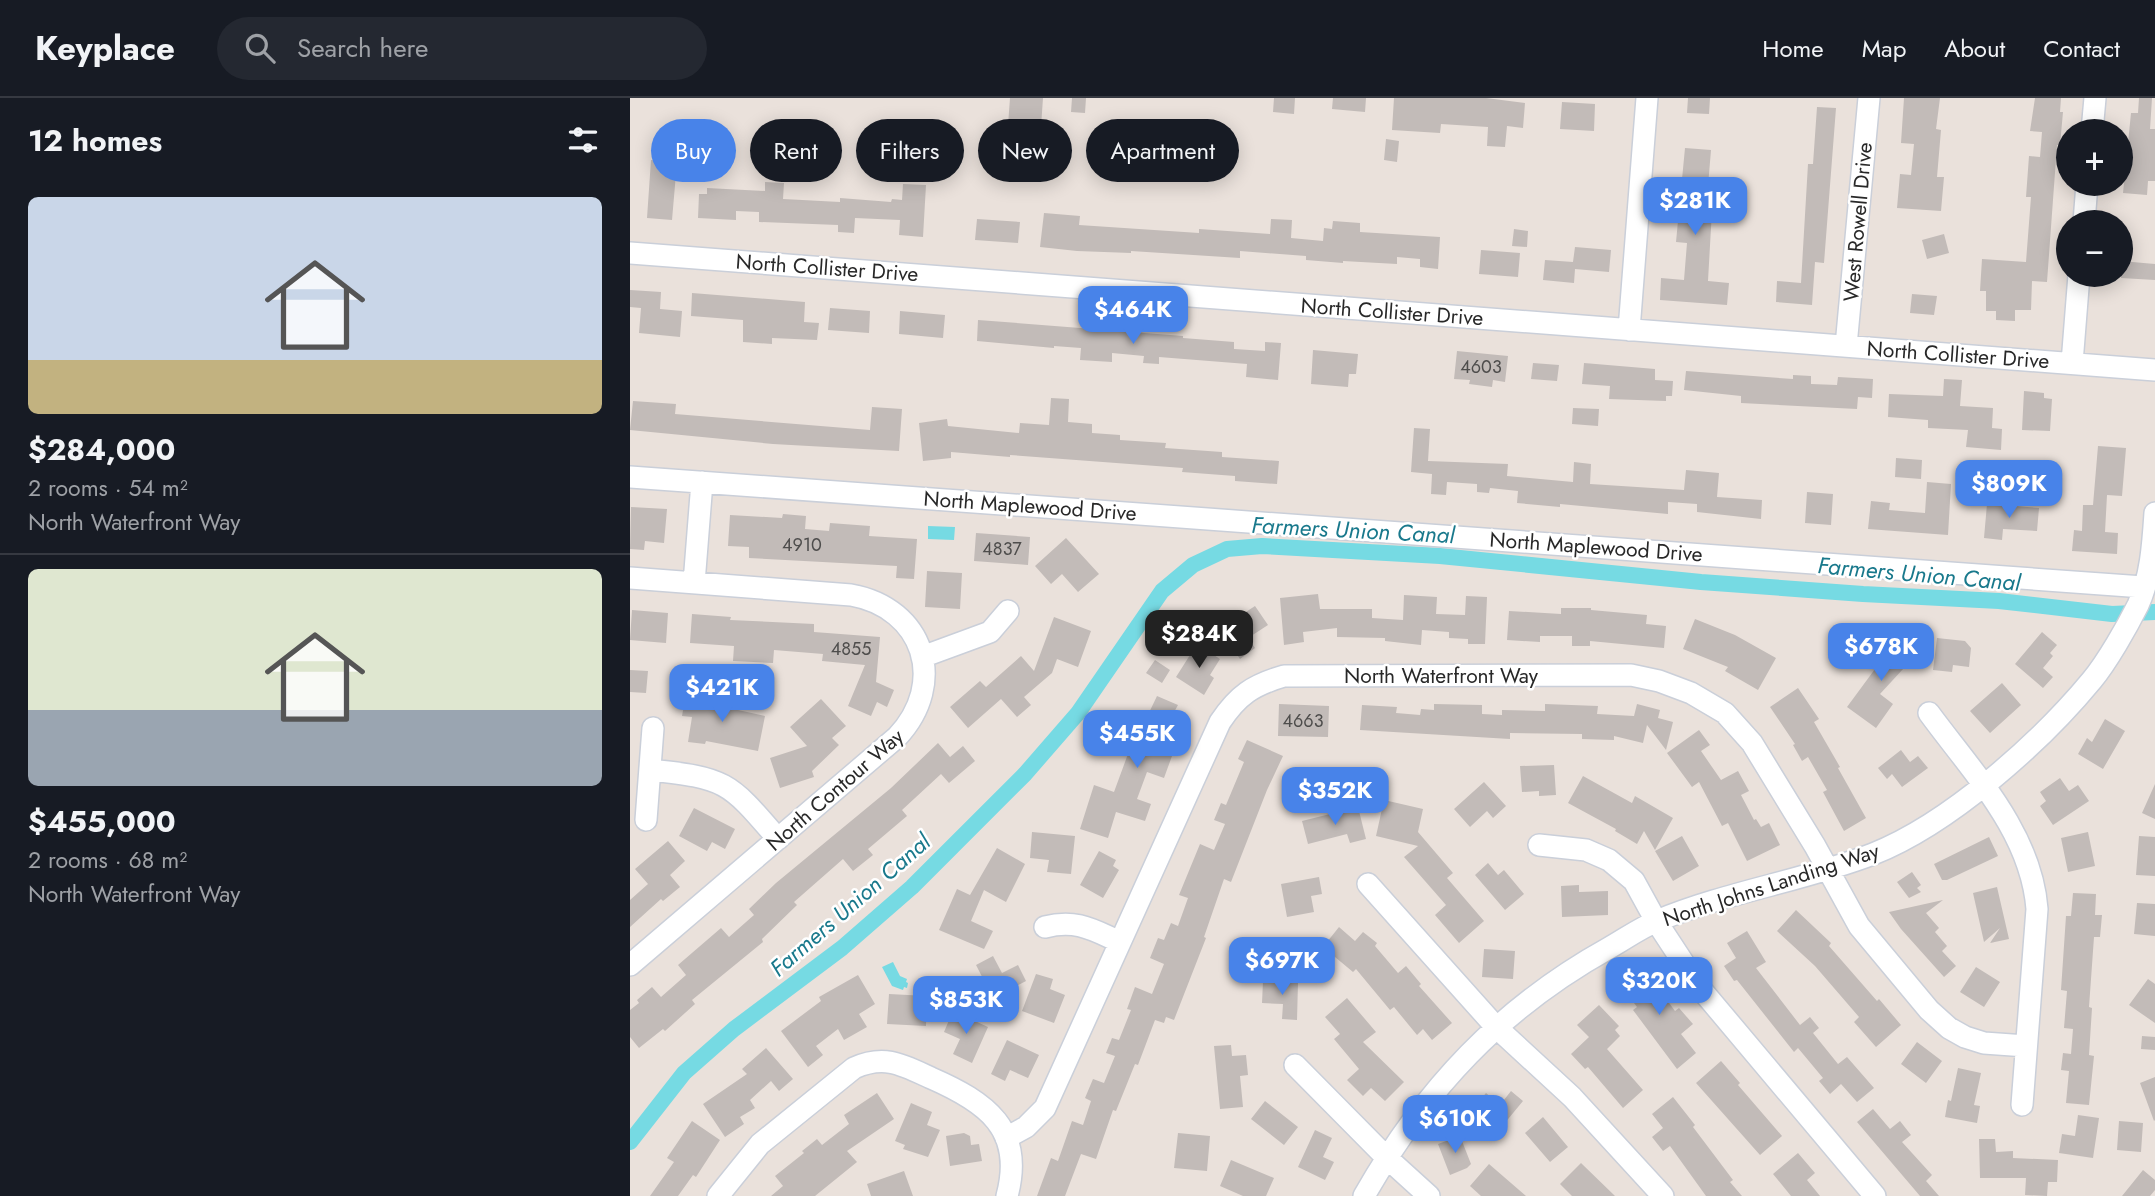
<!DOCTYPE html>
<meta charset="utf-8">
<style>
body{margin:0;font-family:Jost,sans-serif;background:#242831;color:#f1f3f6;height:100vh;display:flex;flex-direction:column;font-size:26px;white-space:nowrap}
*{box-sizing:border-box;margin:0}
p{font-size:23px;color:#9ea1a6}
.icon{flex:none;width:38px;height:38px;fill:none;stroke:currentColor;stroke-width:2;stroke-linecap:round;stroke-linejoin:round}
.map{position:relative;flex:1;overflow:hidden}
.panel{display:flex;flex-direction:column;background:#171b24;width:630px}
.panel>*{flex:none}
.top-card{position:absolute;left:21px;top:21px;width:665px;height:63px;display:flex;gap:14px}
.fabs{position:absolute;left:1426px;top:21px;display:grid;gap:14px}
.fabs a{display:grid;place-items:center;width:77px;height:77px;border-radius:50%;background:#171b24;box-shadow:0 4px 18px #0003;font-size:35px}
.price{position:absolute;translate:-50% -60px;padding:0 16px;border-radius:14px;background:#4883e9;color:#fff;font-size:23px;line-height:46px;filter:drop-shadow(0 2px 4px #0008)}
.price::after{content:'';position:absolute;left:50%;top:42px;width:21px;height:16px;margin-left:-10px;background:inherit;clip-path:polygon(0 0,100% 0,50% 100%)}
.price.selected{background:#222;color:#fff}
ul{padding:0;list-style:none}
li{display:grid;align-content:center;gap:14px;height:371px;padding:0 28px}
li+li{border-top:2px solid #363941}
li span{display:grid;place-items:center;height:217px;border-radius:10px;color:#555}
li>.icon{margin-inline-start:auto}
span .icon{width:126px;height:126px;fill:#fffc;stroke-width:1}
li b{font-size:30px}
h2{display:flex;justify-content:space-between;align-items:center;height:84px;padding:0 28px;font-size:30px}
.chip{padding:0 24px;border-radius:32px;background:#171b24;box-shadow:0 4px 18px #0003;font-size:24px;line-height:63px}
.chip.selected{background:#4883e9;color:#fff}
header{display:flex;align-items:center;gap:42px;box-sizing:border-box;height:98px;padding:0 35px;background:#171b24;border-bottom:2px solid #363941}
header strong{font-size:33px}
nav{display:flex;gap:38px;margin-inline-start:auto;font-size:24px}
.search{width:490px;height:63px;background:#242831;display:flex;align-items:center;gap:18px;box-sizing:border-box;padding:0 24px;border-radius:38px;color:#9ea1a6;font-size:26px}
main{display:flex;flex:1;min-height:0}
.map>svg:first-child{display:block}
</style>
<header>
<strong>Keyplace</strong>
<div class="search"><svg class="icon" aria-label="search" viewBox="0 0 24 24"><circle cx="10" cy="10" r="6"/><path d="M15 15l6 6"/></svg>Search here</div>
<nav><a>Home</a><a>Map</a><a>About</a><a>Contact</a></nav>
</header>
<main>
<section class="panel">
<h2>12 homes<svg class="icon" aria-label="filters" viewBox="0 0 24 24"><path d="M4 7h16M4 17h16"/><circle cx="9" cy="7" r="2"/><circle cx="15" cy="17" r="2"/></svg></h2>
<ul>
<li><span style="background:linear-gradient(#c9d6e8 75%,#c2b280 0)"><svg class="icon" aria-label="home" viewBox="0 0 24 24"><path d="M3 11l9-7 9 7M6 9v11h12V9"/></svg></span><div><b>$284,000</b><p>2 rooms · 54 m²</p><p>North Waterfront Way</p></div></li>
<li><span style="background:linear-gradient(#dfe7d0 65%,#9aa5b1 0)"><svg class="icon" aria-label="home" viewBox="0 0 24 24"><path d="M3 11l9-7 9 7M6 9v11h12V9"/></svg></span><div><b>$455,000</b><p>2 rooms · 68 m²</p><p>North Waterfront Way</p></div></li>
</ul>
</section>
<div class="map">
<svg width="1525" height="1098" viewBox="0 0 1525 1098">
<rect width="100%" height="100%" fill="#eae1db"/>
<path fill="#76dae3" d="M298 428 325 429 324 442 298 441Z
M263 864 270 878 277 881 276 884 278 885 277 890 274 889 273 892 262 888 252 869Z"/>
<g fill="none" stroke-linecap="round" stroke-linejoin="round">
<path stroke="#76dae3" stroke-width="16" d="M0 1044 54 975 104 931 212 850 282 789 395 676 448 615 532 493 563 467 597 451 632 448 810 458 1071 484 1233 496 1369 503 1482 516 1525 514"/>
</g>
<path fill="#c2bbb8" d="M380 0H413L410 43 377 41Z
M442 0H456L455 15 441 14Z
M644 0H665L664 16 643 14Z
M703 0H736L735 14 702 11Z
M764 0H856L895 5 893 30 877 28 875 49 857 48 858 29 811 26 810 35 762 32Z
M1058 0H1080L1079 16 1057 15Z
M1274 0H1310L1306 31 1311 32 1307 79H1314L1311 113 1267 110 1270 76 1281 77 1284 46 1271 45Z
M1405 0H1431L1430 14H1433L1430 47H1427L1417 184 1402 183 1401 212H1385V223L1366 222V213H1356V193H1350L1352 161 1396 164 1401 99H1396L1399 58 1410 59 1412 34 1400 33Z
M1509 0H1522L1520 31H1525V83H1518L1517 97 1493 95 1501 15H1508Z
M932 4 965 6 964 33 930 31Z
M1187 9 1206 10 1194 165 1185 164 1182 207 1146 204 1147 183 1171 185 1178 66H1183Z
M756 41 769 43 767 64 754 62Z
M1055 50 1081 52 1076 112H1082L1078 183 1099 185 1097 207 1030 202 1031 180 1054 182 1057 145 1046 144Z
M21 62 47 64 42 122 17 120Z
M135 84 154 85 153 101 210 104V100L261 104 262 101 272 102 273 86 296 87 293 139 269 137 270 122 225 120 224 135 208 134V127L129 124V114L106 113V122L68 120 69 96H77V90L135 93Z
M414 115 450 118 449 127 569 135V131L640 136 641 121 662 122 661 140 693 143 694 130 702 131 703 123 730 125V134L810 139 808 171 790 169V161L767 159V166L713 163V165L676 162V158L610 153V160L501 153V155L447 153 410 149Z
M347 121 390 124 388 145 345 142Z
M884 131 898 133 897 149 882 148Z
M1314 136 1319 155 1297 161 1292 142Z
M945 149 981 152 979 174 945 171 944 185 913 182 915 162 943 164Z
M851 152 890 155 888 179 849 176Z
M1491 163 1525 166V182L1491 180Z
M0 192 31 194 30 211 52 213 50 239 9 235 11 210 0 209Z
M62 195 175 204 174 224 189 225 187 242 142 240V246L113 244V222L61 218Z
M1282 196 1307 198 1304 217 1280 215Z
M200 210 240 213 239 235 198 232Z
M270 213 315 217 313 240 269 236Z
M348 222 553 238V240L604 244V251L635 253V244L651 245 648 282 616 279 617 266 529 259V266L513 265 514 258 482 255V264L450 262 451 250 424 248V250L347 243Z
M683 252 728 256 726 276H719L718 289 681 286Z
M827 253 878 258 875 284 863 282 862 289 839 286 840 282 824 281Z
M903 265 929 267 927 283 901 281Z
M954 265 1025 271V282L1043 283 1042 298H1036V303L979 301 980 288 952 286Z
M1056 273 1163 281V277L1181 278V286L1207 287 1208 279 1243 281 1242 300 1228 299 1227 311 1111 305V298L1054 292Z
M1314 281 1332 282 1330 308 1363 310 1362 330 1372 331 1371 352 1336 349 1338 332 1298 330V322L1258 319 1259 296 1313 298Z
M1394 293 1414 295V300L1422 301 1420 333 1392 332Z
M421 300 439 301 438 324 462 326V335L490 337V342L536 345 535 350 592 354V359L649 363 647 386 605 383V378L552 374 553 370 380 357V359L321 354V360L293 363 289 325 317 321 318 328 389 335 390 325 419 327Z
M3 303 46 306 45 316 240 332 242 309 272 311 269 353 143 346 0 332Z
M943 310 969 311 968 328 942 326Z
M784 330 800 331 798 363 878 366 877 378 943 384 944 364 961 366 960 386 1054 392 1056 372 1089 375 1087 399 1132 402 1131 421 1067 414V406L1038 404V416L930 406V409L887 405 888 393 860 390 859 395 847 394V386L817 384 816 397 801 396 802 376 781 374Z
M1468 348 1496 350 1492 398 1477 397 1475 434 1488 435 1487 456 1442 453 1444 432 1452 433 1453 407H1463Z
M1266 360 1292 362 1291 381 1265 379Z
M1297 384 1321 386 1318 437 1238 431 1241 403 1260 405 1259 412 1295 415Z
M1177 394 1203 396 1201 427 1175 425Z
M1357 406 1409 410 1407 433 1373 431 1372 442 1354 440Z
M1 409 37 411 34 445 15 443 14 452 0 451Z
M153 416 176 418 175 431 199 433 200 425 240 428 239 438 287 441 284 481 266 480 267 468 119 460V449L98 448 100 417 152 420Z
M346 435 400 439 398 467 344 463Z
M436 440 469 476 448 494 432 476 421 486 405 468Z
M297 473 332 475 330 511 295 509Z
M688 496 690 511H742V520L773 522 774 497 807 499 806 516 835 517 836 498 857 499 855 546H838V541L819 540V534L792 532 791 547 755 543V540L707 539V530L673 534 674 544 654 547 650 500Z
M625 508 638 527 618 540 625 550 610 561 590 531Z
M931 510H961V512L1017 517 1016 526 1036 528 1034 550 960 543V548H942V538H910V544L877 542 879 513 931 516Z
M2 512 38 515 36 545 0 542Z
M62 516 101 519 100 522 184 526V534L250 539 246 584 264 592 257 609 247 604 241 618 218 608 235 567 192 563 193 556 144 552 143 565 103 563 104 548 60 545Z
M424 519 461 533 448 569 427 561 422 575 394 599 401 607 387 619 371 601 338 630 320 609 350 583 356 589 391 558 404 573Z
M1065 521 1105 537 1146 560 1128 592 1095 573 1098 569 1053 551Z
M1412 534 1427 547 1420 555 1423 558 1413 570 1423 579 1413 590 1385 566Z
M1264 539 1285 558 1250 596 1263 606 1246 630 1217 609 1245 571 1240 566Z
M1307 540 1335 543 1341 550 1339 569 1323 567 1322 574 1303 572Z
M567 546 590 561 580 577 584 580 574 597 546 579Z
M525 562 540 572 532 585 516 575Z
M0 572 18 573 16 595 0 594Z
M1372 585 1391 607 1360 635 1340 613Z
M1168 590 1189 621 1184 624 1210 669 1208 670 1236 720 1214 733 1193 694 1197 692 1178 659 1172 663 1163 647 1165 646 1140 609Z
M56 596 82 600 81 606 135 618 128 653 76 643 75 646 58 644 62 619 52 618Z
M527 598 548 607 542 618 558 625 546 647 534 680 517 674 507 701 521 706 515 723 486 714 478 740 450 731 464 687 484 694 502 645 504 646Z
M191 601 216 628 202 640 209 647 182 673 184 679 150 690 140 660 177 648 160 629Z
M649 606 699 608 698 639 648 638Z
M804 606 852 607V616L872 617V612L915 613V606L968 608 967 616 1004 618 1007 606 1030 612 1028 620 1043 624 1036 652 1017 627 1013 645 984 638V642L952 641V636L880 635V641L730 632 732 607 767 609 766 615 790 617 791 611 804 612Z
M1475 621 1495 633 1473 671 1448 656 1457 640 1462 644Z
M1069 632 1080 647 1071 653 1091 682 1108 673 1119 693 1111 697 1124 722 1126 721 1131 729 1139 725 1150 747 1117 763 1098 725 1092 728 1069 684 1062 689 1037 655Z
M617 642 653 658 637 692 601 784 594 781 574 839 576 840 544 922 536 919 534 925 525 922 508 967 505 966 486 1013 483 1012 466 1061 451 1056 435 1098H407L421 1060 428 1063 442 1023 453 1027 461 1003 455 1000 463 981 474 985 485 958 476 955 482 940 489 942 501 912 497 911 505 889 522 896 534 866 520 860 528 840 534 842 541 825 548 828 558 800 549 797 570 746 584 752 595 726 584 722 591 705 596 707 614 664 608 661Z
M308 645 320 659 333 648 345 663 319 685 311 676 272 712 277 718 238 751 243 757 223 773 213 761 164 804 167 807 132 841 133 844 62 902 65 906 35 933 33 931 9 950 0 939V912L9 905 7 902 22 889 31 899 56 877 48 867 91 830 99 839 124 817 119 811 146 785 261 690Z
M1271 652 1280 664 1288 658 1298 670 1272 689 1262 676 1257 681 1248 670Z
M924 667 926 697 909 698V693L892 694 890 668Z
M953 678 1002 705 1005 698 1043 720 1025 752 1014 733 1007 746 985 733 986 731 938 705Z
M1430 680 1439 693 1448 687 1459 703 1423 727 1410 708 1416 703 1410 694Z
M854 684 876 708 863 720 857 713 840 729 824 711Z
M1525 686V721L1512 715Z
M754 702 793 711 788 734 823 775 817 780 854 823 829 845 805 817 816 807 774 759 788 748 746 738Z
M728 709 736 741 720 745 717 736 678 746 672 723Z
M64 710 105 731 95 751 82 744 77 753 49 738Z
M402 734 445 738 441 776 417 774 419 762 400 760Z
M1458 734 1465 768 1438 774 1431 740Z
M1052 738 1069 768 1043 783 1025 753Z
M1509 738 1525 739V778L1506 777Z
M1359 739 1368 758 1317 782H1312L1304 766Z
M38 743 55 763 40 777 50 789 33 803 31 801 0 829V802L18 786 5 771Z
M367 750 395 766 376 804 354 792 341 823 363 833 354 851 309 832 327 791 340 797Z
M469 753 486 762 483 768 489 772 473 800 450 787Z
M858 765 868 777 874 772 894 796 875 812 845 777Z
M1282 774 1291 787 1287 790 1291 794 1279 800 1267 784Z
M689 779 692 796 681 798 684 814 657 819 651 786Z
M949 787V794L978 793V817L932 819 931 788Z
M1367 789 1379 841 1360 845 1370 830 1354 844 1343 795Z
M1443 795 1466 796 1465 817H1472L1470 839H1464L1459 909 1462 910 1459 957 1464 958 1459 1007 1436 1005 1439 973 1431 972 1433 955 1441 956 1443 931 1434 930 1437 893 1431 892 1436 818H1441Z
M1313 802 1296 815 1309 830 1305 834 1317 848 1312 853 1326 868 1314 879 1271 831 1259 814Z
M1507 805 1525 806V838L1504 836Z
M1166 812 1201 845 1199 848 1247 903 1249 901 1271 927 1246 949 1224 924 1229 919 1185 868 1147 833Z
M709 829 725 843 733 834 747 845 745 848 768 875 776 868 791 886 789 888 822 925 802 942 793 931 787 937 764 909 760 912 726 871 723 874 693 849Z
M1117 833 1136 864 1126 870 1170 927 1180 919 1189 930 1183 935 1208 966 1217 959 1244 990 1227 1004 1211 986 1200 996 1189 983 1193 980 1168 950 1164 954 1107 882 1104 883 1094 868 1106 860 1097 845Z
M854 851 885 853 883 881 852 879Z
M363 858 372 875 388 867 396 883 363 900 346 867Z
M1012 868 1045 913 1049 910 1063 926 1051 936 1066 955 1047 971 1003 912 1007 909 989 885Z
M1346 869 1370 884 1354 909 1330 894Z
M406 876 423 881 420 891 435 897 424 925 392 913Z
M228 877 245 906 229 916 237 929 214 942 208 931 186 948 193 957 178 969 151 933 191 903 189 899Z
M1518 881 1525 886V925L1499 907Z
M633 883 668 885 667 922 652 921 653 906 632 905Z
M259 896 297 898 296 928 257 926Z
M717 900 746 934 733 944 774 984 755 1003 741 990 733 998 717 982 729 971 704 941 710 936 695 919Z
M969 907 989 928 985 932 990 938 977 951 1013 992 993 1010 958 969 955 971 941 956 959 939 947 927Z
M323 913 358 929 342 965 323 956 330 941 314 934Z
M1512 938 1525 939V952L1511 951Z
M377 942 409 957 398 980 380 972 375 983 361 976Z
M1287 944 1312 963 1296 985 1271 966Z
M601 947 602 958 616 957 618 977 610 978 613 1009 590 1011 584 948Z
M136 950 163 981 149 993 141 983 120 1002 125 1010 110 1019 114 1026 95 1039 73 1006 117 976 112 971Z
M1091 963 1110 985 1108 987 1152 1038 1130 1057 1066 985Z
M1328 970 1351 975 1344 1007 1350 1008 1347 1025 1315 1019 1318 1002 1321 1003Z
M1525 979V1022L1524 1023 1510 985Z
M881 993 893 1003 869 1032 843 1011 856 995 870 1007Z
M247 995 264 1021 217 1053 227 1064 185 1098H141L153 1088 145 1078 174 1055 172 1053 187 1041 192 1047 219 1026 214 1017Z
M1043 999 1065 1027 1063 1029 1103 1082 1100 1084 1112 1098H1076L1040 1048 1033 1053 1022 1039 1033 1030 1022 1016Z
M635 1003 668 1029 654 1047 621 1021Z
M281 1005 302 1014 297 1027 310 1032 298 1059 273 1051 275 1047 265 1043Z
M1243 1011 1260 1031 1270 1023 1281 1037 1272 1044 1302 1077 1296 1083 1309 1098H1290L1227 1024Z
M1448 1017 1469 1020 1463 1060 1429 1055 1432 1036 1445 1038Z
M913 1019 938 1049 920 1064 895 1035Z
M62 1023 90 1042 66 1079 63 1077 48 1098H20L44 1064 37 1060Z
M1489 1023 1513 1025 1511 1054 1487 1052Z
M685 1032 702 1040 693 1059 704 1064 695 1082 668 1069Z
M334 1035 340 1038 341 1047 349 1046 352 1063 320 1068 316 1038Z
M548 1035 580 1038 577 1073 544 1070Z
M830 1038 841 1066 837 1070 820 1077 808 1046Z
M1349 1041H1365L1366 1054 1383 1053V1060L1428 1062 1427 1084H1418L1417 1098 1395 1097 1396 1080H1350Z
M1168 1055 1185 1075 1177 1082 1190 1098H1161L1143 1076Z
M601 1062 644 1080 636 1098H613L590 1088Z
M951 1065 985 1098H942L930 1086Z
M859 1066 896 1098H851L840 1088Z
M1513 1072 1525 1082V1092L1520 1098H1492Z
M274 1073 283 1098H241L237 1086Z"/>
<g fill="none" stroke-linecap="round" stroke-linejoin="round">
<g stroke="#cacfd9" stroke-width="24">
<path id="minor" d="M1462 33 1465 0
M1454 124 1457 86
M0 155 1525 272
M999 232 1017 0
M1216 248 1239 0
M1442 265 1449 177
M0 379 1513 489
M0 480 221 497C294 510 318 585 267 639L0 867
M64 485 72 384
M292 559 360 534 378 513
M1299 615C1343 675 1401 734 1407 811L1392 1007
M20 672C97 680 99 684 148 741
M16 722 23 630
M909 747 956 752 979 762 1004 783 1026 823 1070 890 1245 1098
M738 786 866 929 942 999 1033 1098
M415 829C447 821 463 832 490 844
M665 967 756 1059 799 1098
M376 1040 396 1029 415 1010 590 624C608 597 623 587 654 578L1001 577 1029 583 1061 595 1095 615 1122 645 1185 748 1229 828 1299 912 1319 930 1335 939 1354 945 1396 948
M88 1098 130 1046 224 970C255 956 273 967 301 980 356 1004 395 1031 377 1098
M734 1098C795 991 871 910 979 850 995 841 1010 830 1027 823 1096 794 1173 783 1243 756 1319 726 1410 645 1462 582 1477 564 1497 529 1508 507 1521 479 1523 445 1525 415"/>
</g>
<use href="#minor" stroke="#fff" stroke-width="21"/>
</g>
<g text-anchor="middle" stroke-width="5" stroke-linejoin="round" paint-order="stroke">
<g font-size="18" fill="#4e4d4c">
<text x="851" y="275">4603</text>
<text x="172" y="453">4910</text>
<text x="372" y="457">4837</text>
<text x="221" y="557">4855</text>
<text x="673" y="629">4663</text>
</g>
<g font-size="21" fill="#282828" stroke="#fff">
<text transform="translate(1228 124) rotate(-85)" y="7">West Rowell Drive</text>
<text transform="translate(197 170) rotate(4)" y="7">North Collister Drive</text>
<text transform="translate(762 214) rotate(4)" y="7">North Collister Drive</text>
<text transform="translate(1328 257) rotate(4)" y="7">North Collister Drive</text>
<text transform="translate(400 408) rotate(4)" y="7">North Maplewood Drive</text>
<text transform="translate(966 449) rotate(4)" y="7">North Maplewood Drive</text>
<text x="811" y="585">North Waterfront Way</text>
<text transform="translate(205 692) rotate(-41)" y="7">North Contour Way</text>
<text transform="translate(1141 787) rotate(-18)" y="7">North Johns Landing Way</text>
</g>
<g font-size="23" font-style="italic" fill="#19798c" stroke="#fff">
<text transform="translate(723 432) rotate(3)" y="8">Farmers Union Canal</text>
<text transform="translate(1289 476) rotate(5)" y="8">Farmers Union Canal</text>
<text transform="translate(220 807) rotate(-41)" y="8">Farmers Union Canal</text>
</g>
</g>
</svg>
<div class="fabs">
<a>+</a>
<a>−</a>
</div>
<b class="price" style="left:1065px;top:139px">$281K</b>
<b class="price" style="left:503px;top:248px">$464K</b>
<b class="price" style="left:1379px;top:422px">$809K</b>
<b class="price selected" style="left:569px;top:572px">$284K</b>
<b class="price" style="left:1251px;top:585px">$678K</b>
<b class="price" style="left:92px;top:626px">$421K</b>
<b class="price" style="left:507px;top:672px">$455K</b>
<b class="price" style="left:705px;top:729px">$352K</b>
<b class="price" style="left:652px;top:899px">$697K</b>
<b class="price" style="left:1029px;top:919px">$320K</b>
<b class="price" style="left:336px;top:938px">$853K</b>
<b class="price" style="left:825px;top:1057px">$610K</b>
<div class="top-card">
<a class="chip selected">Buy</a>
<a class="chip">Rent</a>
<a class="chip">Filters</a>
<a class="chip">New</a>
<a class="chip">Apartment</a>
</div>
</div>
</main>
